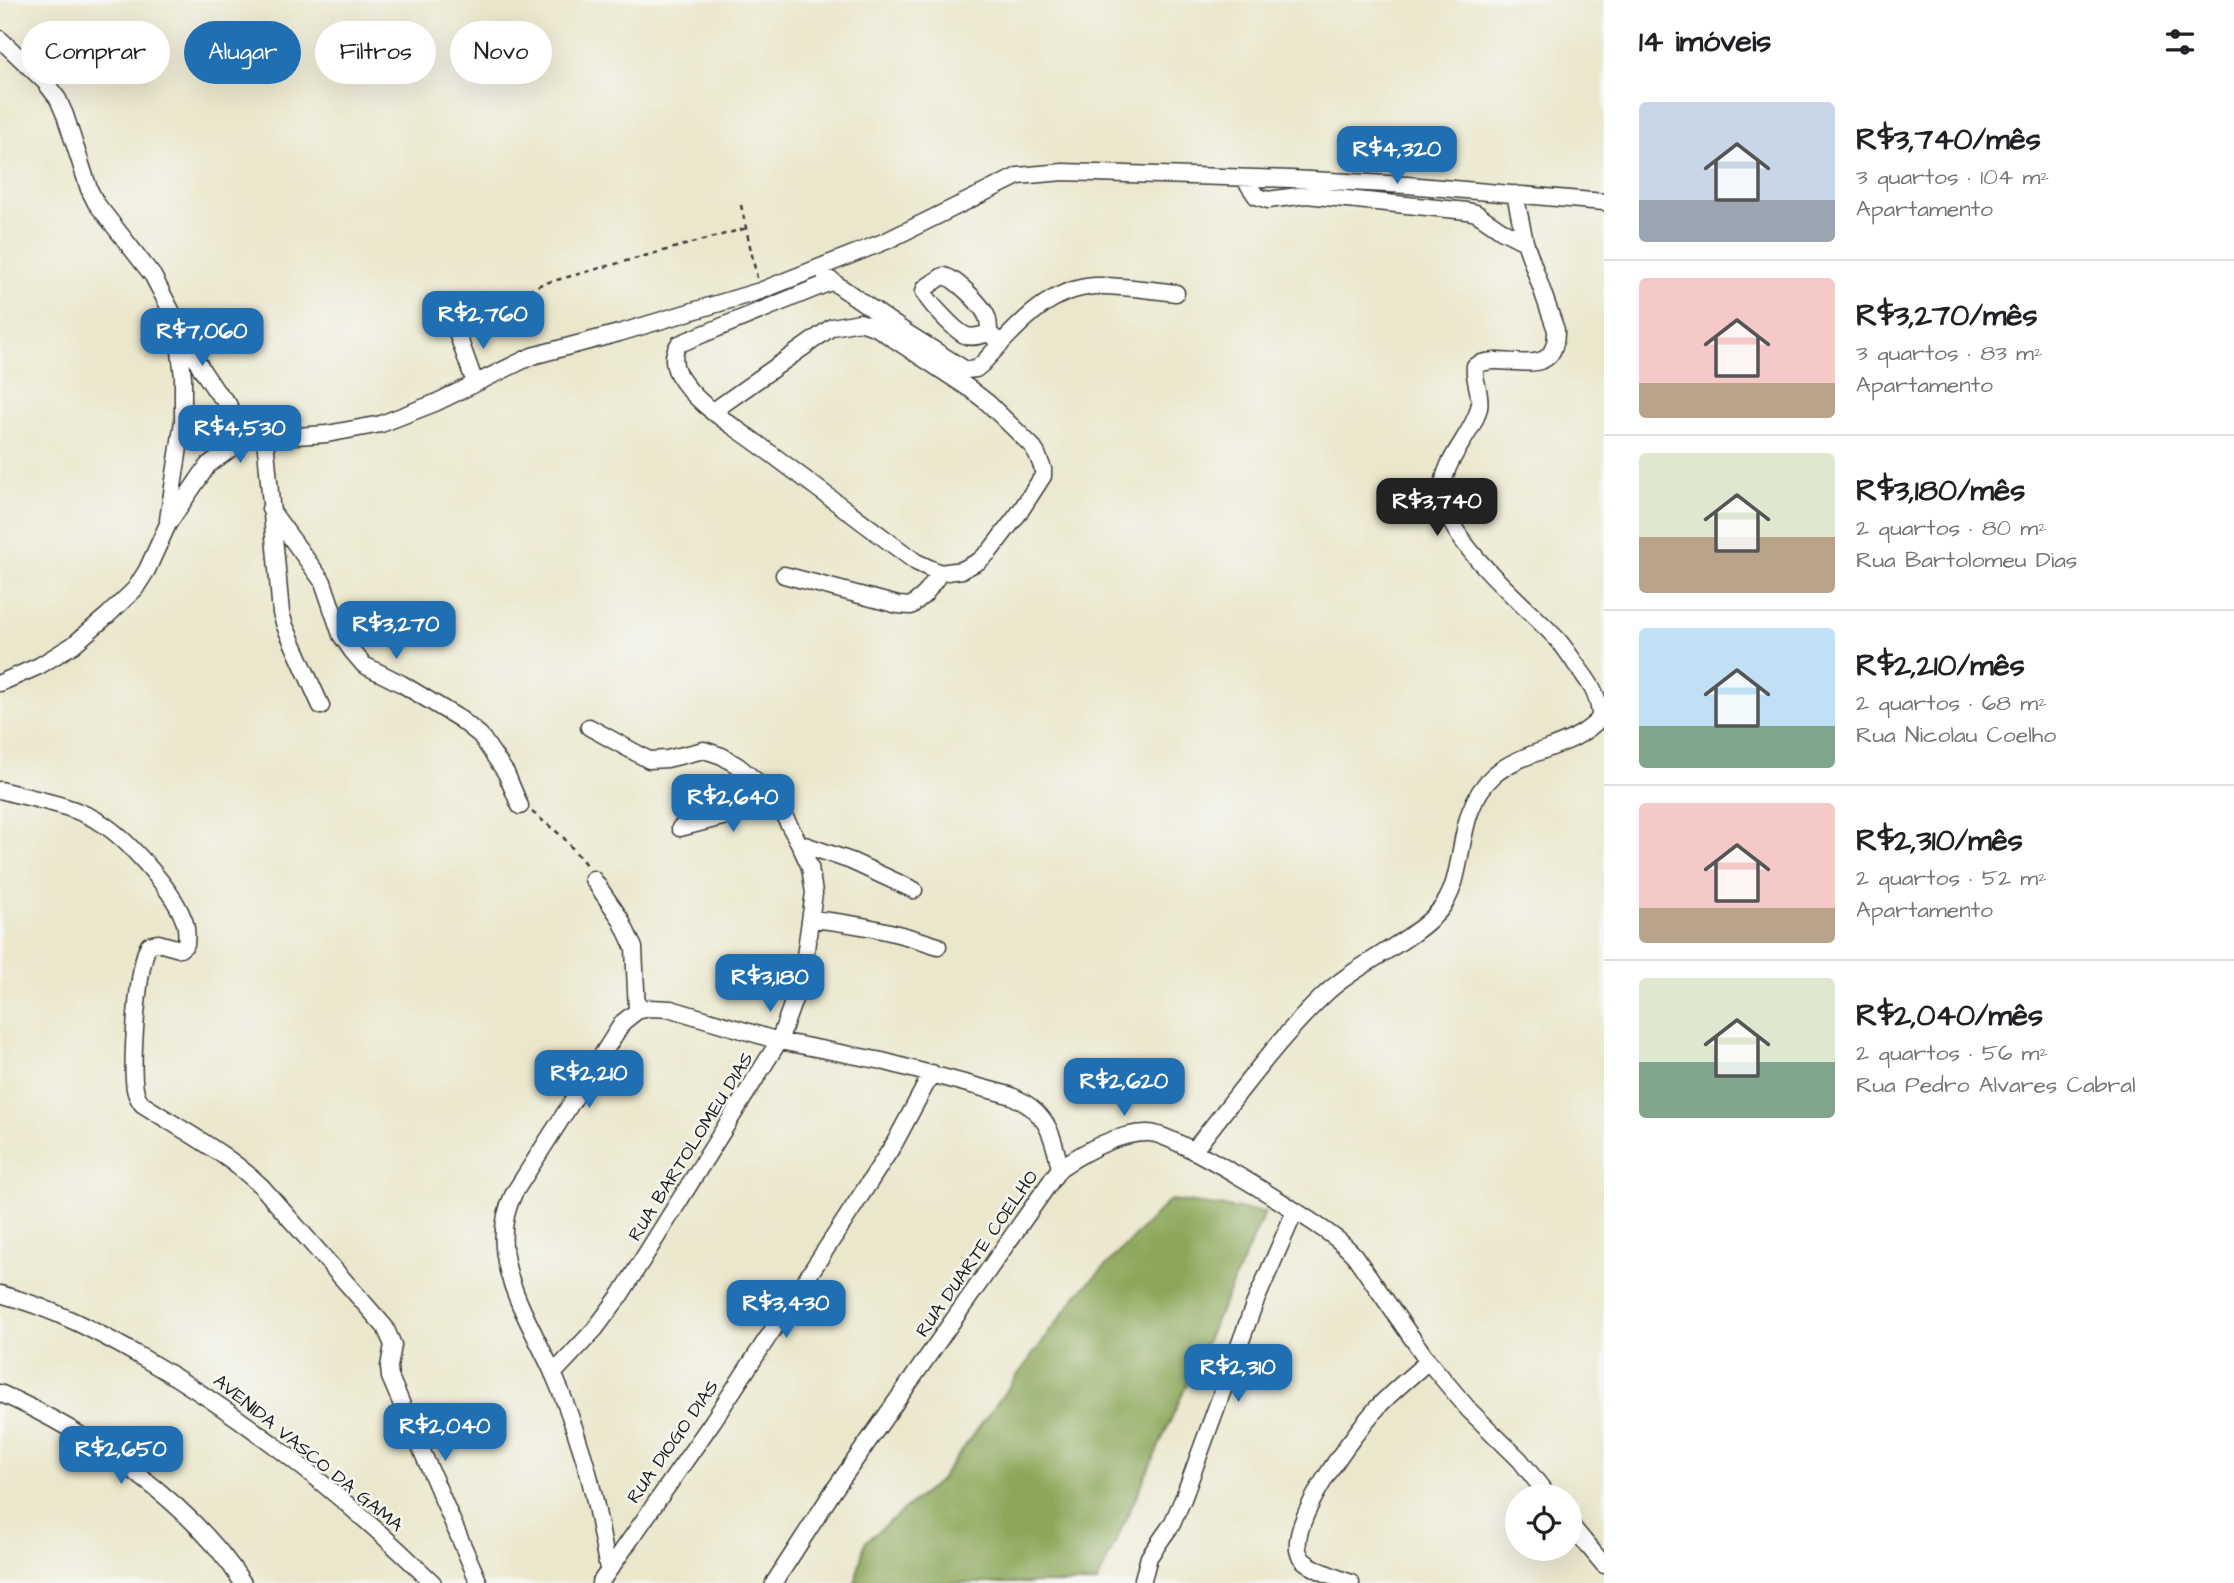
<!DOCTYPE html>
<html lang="pt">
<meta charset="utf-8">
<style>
body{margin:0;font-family:"Architects Daughter",sans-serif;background:#f6f6f6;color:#202124;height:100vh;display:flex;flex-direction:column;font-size:26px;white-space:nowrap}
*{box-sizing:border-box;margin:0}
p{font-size:23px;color:#757577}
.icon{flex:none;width:38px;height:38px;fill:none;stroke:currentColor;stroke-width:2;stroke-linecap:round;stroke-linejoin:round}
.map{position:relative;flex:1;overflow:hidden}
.side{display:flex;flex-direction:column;background:#fff;width:630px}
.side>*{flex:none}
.guide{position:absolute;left:21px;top:21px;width:665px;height:63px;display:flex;gap:14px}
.controls{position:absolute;left:1505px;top:1484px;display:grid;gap:14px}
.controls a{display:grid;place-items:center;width:77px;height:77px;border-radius:50%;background:#fff;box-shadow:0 7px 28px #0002;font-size:35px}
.price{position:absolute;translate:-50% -60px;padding:0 16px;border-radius:14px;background:#1f6fb2;color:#fff;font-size:23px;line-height:46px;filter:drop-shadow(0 2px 4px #0008)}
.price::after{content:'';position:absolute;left:50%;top:42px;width:21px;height:16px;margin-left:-10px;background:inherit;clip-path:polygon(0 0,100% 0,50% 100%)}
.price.selected{background:#222;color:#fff}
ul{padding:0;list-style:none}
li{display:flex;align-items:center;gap:21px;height:175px;padding:0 35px}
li+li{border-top:2px solid #e0e0e0}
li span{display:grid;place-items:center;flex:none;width:196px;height:140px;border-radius:7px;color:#555}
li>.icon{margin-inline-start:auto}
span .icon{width:84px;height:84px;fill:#fffc;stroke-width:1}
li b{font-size:30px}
h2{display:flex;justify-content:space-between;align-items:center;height:84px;padding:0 35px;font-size:30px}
.tag{padding:0 24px;border-radius:32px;background:#fff;box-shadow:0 7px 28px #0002;font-size:24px;line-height:63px}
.tag.selected{background:#1f6fb2;color:#fff}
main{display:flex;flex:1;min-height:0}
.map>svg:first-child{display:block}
</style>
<main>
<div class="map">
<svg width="1604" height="1583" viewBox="0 0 1604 1583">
<rect width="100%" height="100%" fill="#f6f6f2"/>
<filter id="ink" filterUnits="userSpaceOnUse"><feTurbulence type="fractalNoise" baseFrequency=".0143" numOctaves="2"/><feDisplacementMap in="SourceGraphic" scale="14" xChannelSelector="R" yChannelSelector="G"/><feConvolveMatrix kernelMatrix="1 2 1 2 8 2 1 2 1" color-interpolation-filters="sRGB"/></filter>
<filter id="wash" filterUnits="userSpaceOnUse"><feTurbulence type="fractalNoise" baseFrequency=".00686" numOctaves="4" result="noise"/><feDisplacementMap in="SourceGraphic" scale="28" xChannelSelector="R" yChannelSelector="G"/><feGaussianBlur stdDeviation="1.57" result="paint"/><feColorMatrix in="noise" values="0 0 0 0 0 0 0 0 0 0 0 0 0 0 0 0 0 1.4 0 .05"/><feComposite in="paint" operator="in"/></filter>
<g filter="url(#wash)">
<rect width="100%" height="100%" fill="#ebe7cc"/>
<path fill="#8ca75a" stroke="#54623b" stroke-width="2" d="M1170 1200 1265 1212 1097 1583H855L865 1542 939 1481 1077 1295Z"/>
</g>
<g filter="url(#ink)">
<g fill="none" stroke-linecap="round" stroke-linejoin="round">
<g stroke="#3b3a36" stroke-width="19">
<path id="minor" d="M0 39 45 82 58 99 65 115 89 189 96 203 153 276 202 370 216 391 228 404 242 434
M1244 178 1256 196 1268 200 1306 195 1467 211 1476 213 1501 230 1525 242
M826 277 907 333 966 370 976 369 982 364C1013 331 1045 289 1095 286 1121 285 1149 290 1176 293
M460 318 456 330 475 383
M989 333C982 335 974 338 967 336 957 333 928 302 924 292L925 288 943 276C954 276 983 306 987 317 989 322 989 328 989 333L1001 344
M712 412 832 327 860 322 877 328 970 389 988 403 1032 446 1037 454 1043 469V476L1019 513 990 551 979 561 962 570 940 573 916 562C863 523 811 483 758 444 730 423 697 406 678 374 673 364 672 354 679 344L833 281
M242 434 265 438 327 434 381 424 435 403 532 356 619 333 760 291 886 241 1018 176 1063 172 1291 179 1407 185 1604 202
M265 438 281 613 285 626 321 706
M270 509 323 582 341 635 352 651 364 665 402 684 460 719 480 735 506 773 520 806
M168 520 183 421V377L178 334
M784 575 898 605 911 606 925 594 940 573
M0 683 39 666 73 645 108 615 135 589 147 570 168 524 208 465 229 450 242 434
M0 790C32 799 69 804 98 821 125 836 172 889 183 918 187 926 187 935 186 944L180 949 158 943 149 945C137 965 131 1065 135 1089 136 1095 139 1100 142 1104 185 1132 224 1151 262 1187L385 1327 393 1345 389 1367 390 1377 479 1583
M680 828 777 803
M799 843 851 861 914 890
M593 879 620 918 634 948 637 1011
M812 919C859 924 893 931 938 946
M1193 1151C1235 1099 1275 1042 1323 996 1356 964 1410 943 1439 911 1470 876 1451 814 1494 775 1526 748 1572 750 1600 718 1600 696 1590 683 1577 666 1571 657 1565 648 1558 640 1526 605 1446 543 1443 496 1440 461 1471 439 1479 408 1482 394 1473 380 1475 366 1501 349 1557 386 1556 330L1525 242 1515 194
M0 1294C53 1308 98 1332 145 1359 251 1420 346 1498 433 1583
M553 1374 595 1329 621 1294 779 1041 802 977 814 893 810 867 799 843 777 803 761 785 738 766 722 756 704 750 667 759 649 760 589 727
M0 1393C88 1432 190 1501 243 1583
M1570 1524 1604 1565
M608 1569C600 1529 594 1487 581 1449 573 1423 564 1398 553 1373 528 1317 483 1255 514 1193L623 1022 637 1011 649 1008 671 1009 779 1041 882 1061 1009 1095C1046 1110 1052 1131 1060 1168
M600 1583 713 1421 845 1220 894 1144 932 1073
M774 1583 834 1490 1060 1168C1084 1152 1118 1132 1149 1133 1175 1133 1313 1220 1338 1240 1344 1245 1349 1250 1354 1255L1428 1361 1469 1410 1520 1460 1548 1496
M1142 1583 1149 1557 1172 1524 1183 1499 1254 1305 1295 1211
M1351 1583C1339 1578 1306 1568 1300 1556 1284 1525 1356 1431 1377 1408 1392 1391 1411 1377 1428 1361"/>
</g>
<path stroke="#3b3a36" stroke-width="2.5" stroke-dasharray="5 5" stroke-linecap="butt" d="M741 205 757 278
M473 313 542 284 747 228
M532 812 563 837 587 866"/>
<use href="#minor" stroke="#fff" stroke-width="16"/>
</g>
</g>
<g text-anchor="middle" stroke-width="5" stroke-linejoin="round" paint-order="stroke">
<g font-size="19" fill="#1c1c1c" stroke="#f6f6f2">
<text transform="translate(690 1146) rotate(-58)" y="7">RUA BARTOLOMEU DIAS</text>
<text transform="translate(976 1253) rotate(-55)" y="7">RUA DUARTE COELHO</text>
<text transform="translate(672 1441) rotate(-55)" y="7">RUA DIOGO DIAS</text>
<text transform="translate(309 1452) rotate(39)" y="7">AVENIDA VASCO DA GAMA</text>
</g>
</g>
</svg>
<div class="controls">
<a><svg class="icon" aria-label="locate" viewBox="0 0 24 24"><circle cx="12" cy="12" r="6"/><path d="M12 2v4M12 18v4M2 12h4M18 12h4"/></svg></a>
</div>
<b class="price" style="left:1397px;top:186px">R$4,320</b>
<b class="price" style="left:483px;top:351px">R$2,760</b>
<b class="price" style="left:202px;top:368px">R$7,060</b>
<b class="price" style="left:240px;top:465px">R$4,530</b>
<b class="price selected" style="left:1437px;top:538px">R$3,740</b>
<b class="price" style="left:396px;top:661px">R$3,270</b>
<b class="price" style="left:733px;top:834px">R$2,640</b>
<b class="price" style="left:770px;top:1014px">R$3,180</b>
<b class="price" style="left:589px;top:1110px">R$2,210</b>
<b class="price" style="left:1124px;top:1118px">R$2,620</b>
<b class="price" style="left:786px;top:1340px">R$3,430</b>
<b class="price" style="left:1238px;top:1404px">R$2,310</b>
<b class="price" style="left:445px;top:1463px">R$2,040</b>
<b class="price" style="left:121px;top:1486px">R$2,650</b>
<div class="guide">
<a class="tag">Comprar</a>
<a class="tag selected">Alugar</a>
<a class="tag">Filtros</a>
<a class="tag">Novo</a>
</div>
</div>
<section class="side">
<h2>14 imóveis<svg class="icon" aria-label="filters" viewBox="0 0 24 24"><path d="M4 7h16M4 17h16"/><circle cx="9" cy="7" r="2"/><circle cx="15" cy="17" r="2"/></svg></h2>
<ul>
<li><span style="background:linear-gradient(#c9d6e8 70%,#9aa5b1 0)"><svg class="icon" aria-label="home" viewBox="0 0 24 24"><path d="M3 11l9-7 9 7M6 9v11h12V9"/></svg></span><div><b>R$3,740/mês</b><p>3 quartos · 104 m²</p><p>Apartamento</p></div></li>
<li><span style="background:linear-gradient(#f6c9c9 75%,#b9a48a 0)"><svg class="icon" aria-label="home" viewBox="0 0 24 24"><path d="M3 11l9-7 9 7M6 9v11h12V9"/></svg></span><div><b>R$3,270/mês</b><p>3 quartos · 83 m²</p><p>Apartamento</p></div></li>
<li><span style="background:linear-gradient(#dfe7d0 60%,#b9a48a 0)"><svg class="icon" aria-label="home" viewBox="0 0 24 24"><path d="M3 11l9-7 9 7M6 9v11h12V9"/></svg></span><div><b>R$3,180/mês</b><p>2 quartos · 80 m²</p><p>Rua Bartolomeu Dias</p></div></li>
<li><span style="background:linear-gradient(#bfe0f5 70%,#7fa58c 0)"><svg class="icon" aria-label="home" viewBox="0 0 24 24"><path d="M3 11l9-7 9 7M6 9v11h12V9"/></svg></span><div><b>R$2,210/mês</b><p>2 quartos · 68 m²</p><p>Rua Nicolau Coelho</p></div></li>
<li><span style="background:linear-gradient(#f6c9c9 75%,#b9a48a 0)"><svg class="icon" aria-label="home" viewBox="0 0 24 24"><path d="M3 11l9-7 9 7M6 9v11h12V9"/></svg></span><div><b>R$2,310/mês</b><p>2 quartos · 52 m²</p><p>Apartamento</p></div></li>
<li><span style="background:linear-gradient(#dfe7d0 60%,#7fa58c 0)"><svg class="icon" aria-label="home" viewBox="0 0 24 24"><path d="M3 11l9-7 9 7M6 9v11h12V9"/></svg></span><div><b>R$2,040/mês</b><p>2 quartos · 56 m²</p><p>Rua Pedro Alvares Cabral</p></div></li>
</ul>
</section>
</main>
